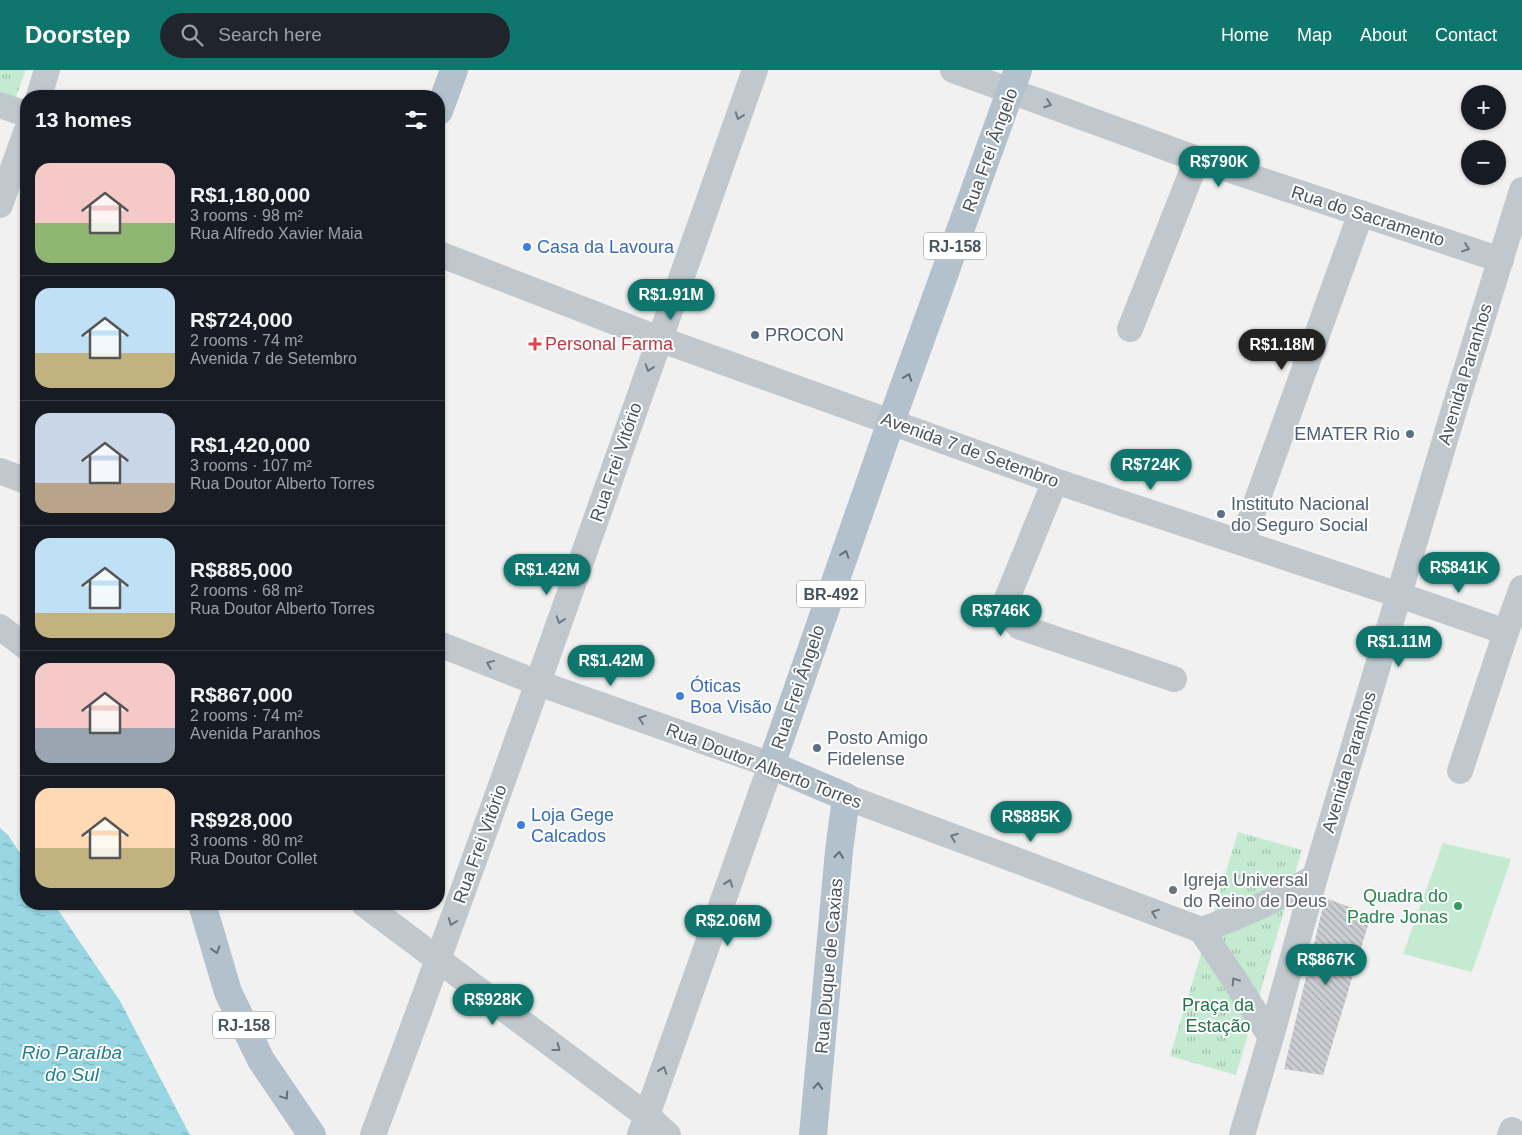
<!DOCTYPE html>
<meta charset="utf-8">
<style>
body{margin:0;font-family:Helvetica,sans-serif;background:#20242c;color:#f1f3f6;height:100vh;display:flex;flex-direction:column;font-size:19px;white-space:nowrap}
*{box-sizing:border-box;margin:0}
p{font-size:16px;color:#9ea1a6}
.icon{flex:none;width:28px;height:28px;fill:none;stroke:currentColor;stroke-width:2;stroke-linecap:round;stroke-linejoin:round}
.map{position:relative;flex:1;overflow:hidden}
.drawer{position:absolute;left:20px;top:20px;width:425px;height:820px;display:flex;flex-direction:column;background:#171b24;border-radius:20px;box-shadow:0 1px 4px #0004}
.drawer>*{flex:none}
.controls{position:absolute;left:1461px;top:15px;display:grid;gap:10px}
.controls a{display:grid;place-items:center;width:45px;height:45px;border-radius:50%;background:#171b24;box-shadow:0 1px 4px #0004;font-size:25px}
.price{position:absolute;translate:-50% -42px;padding:0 11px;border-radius:18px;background:#0f766e;color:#fff;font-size:16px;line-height:32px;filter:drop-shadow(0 1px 2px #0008)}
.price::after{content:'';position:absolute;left:50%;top:30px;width:15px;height:11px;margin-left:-8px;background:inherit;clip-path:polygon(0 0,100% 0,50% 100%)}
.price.selected{background:#222;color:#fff}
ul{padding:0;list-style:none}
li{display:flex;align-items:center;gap:15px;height:125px;padding:0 15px}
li+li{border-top:1px solid #363941}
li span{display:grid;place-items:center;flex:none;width:140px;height:100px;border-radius:15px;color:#555}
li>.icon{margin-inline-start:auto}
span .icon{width:60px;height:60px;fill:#fffc;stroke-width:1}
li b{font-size:21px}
h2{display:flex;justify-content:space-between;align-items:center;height:60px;padding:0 15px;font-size:21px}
header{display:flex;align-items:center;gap:30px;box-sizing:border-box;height:70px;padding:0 25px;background:#0f766e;color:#fff}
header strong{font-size:24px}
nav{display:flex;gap:28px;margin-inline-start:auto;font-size:18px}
.search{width:350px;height:45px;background:#20242c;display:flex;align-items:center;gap:12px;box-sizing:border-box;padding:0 18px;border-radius:28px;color:#9ea1a6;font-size:19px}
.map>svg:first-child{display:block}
</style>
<header>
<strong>Doorstep</strong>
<div class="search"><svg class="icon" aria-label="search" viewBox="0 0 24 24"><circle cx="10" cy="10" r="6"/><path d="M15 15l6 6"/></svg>Search here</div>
<nav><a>Home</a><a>Map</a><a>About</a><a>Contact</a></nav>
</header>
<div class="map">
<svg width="1522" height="1065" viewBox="0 0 1522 1065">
<defs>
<pattern id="park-tufts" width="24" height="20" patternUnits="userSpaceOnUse" patternTransform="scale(1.25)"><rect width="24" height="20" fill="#c4ead2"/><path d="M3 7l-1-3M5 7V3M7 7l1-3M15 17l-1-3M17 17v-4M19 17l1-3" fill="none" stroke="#a1c0ae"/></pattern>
<pattern id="water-ripples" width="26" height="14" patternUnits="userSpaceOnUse" patternTransform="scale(1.25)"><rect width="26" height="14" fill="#97d6e2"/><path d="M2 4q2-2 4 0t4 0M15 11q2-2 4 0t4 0" fill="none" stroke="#7db0ba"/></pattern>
<pattern id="building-back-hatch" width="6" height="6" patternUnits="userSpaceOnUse" patternTransform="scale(1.25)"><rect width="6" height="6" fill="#cbcdd2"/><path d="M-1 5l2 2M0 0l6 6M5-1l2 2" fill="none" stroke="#a7a9ae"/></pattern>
</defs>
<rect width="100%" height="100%" fill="#f2f1f1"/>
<path fill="url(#park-tufts)" d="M0 0H26L16 27 0 22Z
M1238 762 1302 780 1236 1005 1170 986Z"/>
<path fill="#c4ead2" d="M1443 773 1511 789 1472 902 1403 884Z"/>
<path fill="url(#water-ripples)" d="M0 758 8 765 26 792V834H54L120 931 190 1065H0Z"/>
<path fill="url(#building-back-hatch)" d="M1325 828 1371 845 1323 1005 1284 999Z"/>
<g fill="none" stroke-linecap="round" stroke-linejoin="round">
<path stroke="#c0c8cd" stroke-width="26" d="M953 0 1197 89 1501 190
M39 26 47 0
M0 35 26 44
M0 135 26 62
M439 184 659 269 1055 411 1399 525 1506 562
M1130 259 1197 89
M0 401 26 411
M1055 411 1006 531 1010 546 1020 557 1174 609
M1242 472 1361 143
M0 557 26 577
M439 574 538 613 771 695 640 1065
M1460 701 1506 562 1522 518
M846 727 1013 789 1201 860
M364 834 647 1046 668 1065
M1201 860 1234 909 1271 967
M1201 860C1241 847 1278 829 1315 807
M373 1065C505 712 629 355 755 0
M1242 1065 1271 967 1315 807 1450 353 1522 120
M1510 1065 1512 1060"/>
<path stroke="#b3c1cc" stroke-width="28" d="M439 41 454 0
M202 834 228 922 261 990 312 1065
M813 1065 839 781 846 727 771 695 891 352 1018 0"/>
</g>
<defs><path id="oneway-chevron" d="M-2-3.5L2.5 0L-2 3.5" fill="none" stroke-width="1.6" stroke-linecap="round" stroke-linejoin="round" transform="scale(1.25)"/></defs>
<g stroke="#6d777e">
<use href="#oneway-chevron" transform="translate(1048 34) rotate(20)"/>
<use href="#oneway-chevron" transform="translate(739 46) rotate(110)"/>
<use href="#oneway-chevron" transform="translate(1466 178) rotate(19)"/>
<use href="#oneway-chevron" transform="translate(649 298) rotate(109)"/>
<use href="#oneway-chevron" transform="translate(560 550) rotate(109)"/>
<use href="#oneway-chevron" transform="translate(490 594) rotate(-158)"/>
<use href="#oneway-chevron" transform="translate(642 649) rotate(-161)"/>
<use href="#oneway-chevron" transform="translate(954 767) rotate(-160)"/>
<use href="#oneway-chevron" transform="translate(729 813) rotate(-71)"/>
<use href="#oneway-chevron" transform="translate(1155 843) rotate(-159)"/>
<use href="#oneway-chevron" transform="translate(452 852) rotate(110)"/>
<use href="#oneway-chevron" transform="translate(1235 911) rotate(-123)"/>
<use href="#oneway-chevron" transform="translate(557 978) rotate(37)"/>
<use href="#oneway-chevron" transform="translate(663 1000) rotate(-71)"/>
</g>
<g stroke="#646f78">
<use href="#oneway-chevron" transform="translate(908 307) rotate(-70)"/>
<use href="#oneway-chevron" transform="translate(845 484) rotate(-71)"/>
<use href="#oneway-chevron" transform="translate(839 785) rotate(-84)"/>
<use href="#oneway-chevron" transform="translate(216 880) rotate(73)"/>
<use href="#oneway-chevron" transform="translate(818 1016) rotate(-85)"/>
<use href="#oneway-chevron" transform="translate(285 1026) rotate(56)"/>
</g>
<g fill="#3f7fe0" stroke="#fff" stroke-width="2">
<circle cx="527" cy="177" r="5"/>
<circle cx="680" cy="626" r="5"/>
<circle cx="521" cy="755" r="5"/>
</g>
<g fill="#5c6f8a" stroke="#fff" stroke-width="2">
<circle cx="755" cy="265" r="5"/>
<circle cx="1410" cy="364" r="5"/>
<circle cx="1221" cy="444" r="5"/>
<circle cx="817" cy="678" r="5"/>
</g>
<path fill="#e0444e" stroke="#fff" stroke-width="2" d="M532.5 266.5h5v5h5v5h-5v5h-5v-5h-5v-5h5z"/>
<circle fill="#6b7280" stroke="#fff" stroke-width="2" cx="1173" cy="820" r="5"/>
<circle fill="#2e9e5b" stroke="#fff" stroke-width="2" cx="1458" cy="836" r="5"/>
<g text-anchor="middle" stroke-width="4" stroke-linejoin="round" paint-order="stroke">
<g fill="#fff" stroke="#80878d" stroke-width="1">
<rect x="924" y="162.5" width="62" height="27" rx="4"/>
<rect x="797" y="510.5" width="68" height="27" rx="4"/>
<rect x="213" y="941.5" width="62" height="27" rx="4"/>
</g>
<g font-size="16" font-weight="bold" fill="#4a545c">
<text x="955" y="182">RJ-158</text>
<text x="831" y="530">BR-492</text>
<text x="244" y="961">RJ-158</text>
</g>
<g font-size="18" fill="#4a545c" stroke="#fff">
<text transform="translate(990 80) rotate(-70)" y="6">Rua Frei Ângelo</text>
<text transform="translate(1368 146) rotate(18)" y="6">Rua do Sacramento</text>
<text transform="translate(1465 304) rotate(-73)" y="6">Avenida Paranhos</text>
<text transform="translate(970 380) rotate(20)" y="6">Avenida 7 de Setembro</text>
<text transform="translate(616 392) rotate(-71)" y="6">Rua Frei Vitório</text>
<text transform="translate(798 617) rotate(-71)" y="6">Rua Frei Ângelo</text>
<text transform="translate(1349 692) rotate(-73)" y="6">Avenida Paranhos</text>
<text transform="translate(764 696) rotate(21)" y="6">Rua Doutor Alberto Torres</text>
<text transform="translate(480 774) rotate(-70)" y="6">Rua Frei Vitório</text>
<text transform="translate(829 896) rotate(-85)" y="6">Rua Duque de Caxias</text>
</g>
<g font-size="18" fill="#366cbe" stroke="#fff" text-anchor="start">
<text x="537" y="183">Casa da Lavoura</text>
<text x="690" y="622">Óticas<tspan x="690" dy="21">Boa Visão</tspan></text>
<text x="531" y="751">Loja Gege<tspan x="531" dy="21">Calcados</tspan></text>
</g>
<g font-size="18" fill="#4e5e75" stroke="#fff" text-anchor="start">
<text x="765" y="271">PROCON</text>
<text x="1400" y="370" text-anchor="end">EMATER Rio</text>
<text x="1231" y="440">Instituto Nacional<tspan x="1231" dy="21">do Seguro Social</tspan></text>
<text x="827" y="674">Posto Amigo<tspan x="827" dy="21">Fidelense</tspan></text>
</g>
<g font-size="18" fill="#be3a42" stroke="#fff" text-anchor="start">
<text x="545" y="280">Personal Farma</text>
</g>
<g font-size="18" fill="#5b616d" stroke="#fff" text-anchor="start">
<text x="1183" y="816">Igreja Universal<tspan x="1183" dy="21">do Reino de Deus</tspan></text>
</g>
<g font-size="18" fill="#27864d" stroke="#fff" text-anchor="end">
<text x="1448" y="832">Quadra do<tspan x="1448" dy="21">Padre Jonas</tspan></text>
</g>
<g font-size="18" fill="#227549" stroke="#fff">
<text x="1218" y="941">Praça da<tspan x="1218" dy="21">Estação</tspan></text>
</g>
<g font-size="19" font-style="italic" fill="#1c8095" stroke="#fff">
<text x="72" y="989">Rio Paraíba<tspan x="72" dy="22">do Sul</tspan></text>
</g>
</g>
</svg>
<div class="controls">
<a>+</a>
<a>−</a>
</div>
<b class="price" style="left:1219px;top:118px">R$790K</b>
<b class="price" style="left:671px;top:251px">R$1.91M</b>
<b class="price selected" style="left:1282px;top:301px">R$1.18M</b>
<b class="price" style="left:1151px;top:421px">R$724K</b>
<b class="price" style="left:1459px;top:524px">R$841K</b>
<b class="price" style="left:547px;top:526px">R$1.42M</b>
<b class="price" style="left:1001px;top:567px">R$746K</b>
<b class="price" style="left:1399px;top:598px">R$1.11M</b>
<b class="price" style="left:611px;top:617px">R$1.42M</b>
<b class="price" style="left:1031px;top:773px">R$885K</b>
<b class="price" style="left:728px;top:877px">R$2.06M</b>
<b class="price" style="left:1326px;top:916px">R$867K</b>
<b class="price" style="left:493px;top:956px">R$928K</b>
<section class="drawer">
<h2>13 homes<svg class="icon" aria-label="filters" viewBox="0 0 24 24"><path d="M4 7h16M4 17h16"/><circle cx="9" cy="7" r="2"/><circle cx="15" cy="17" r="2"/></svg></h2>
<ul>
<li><span style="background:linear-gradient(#f6c9c9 60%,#8fb573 0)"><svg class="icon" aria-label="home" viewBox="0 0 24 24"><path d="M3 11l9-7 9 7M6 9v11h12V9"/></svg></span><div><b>R$1,180,000</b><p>3 rooms · 98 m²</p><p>Rua Alfredo Xavier Maia</p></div></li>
<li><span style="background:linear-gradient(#bfe0f5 65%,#c2b280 0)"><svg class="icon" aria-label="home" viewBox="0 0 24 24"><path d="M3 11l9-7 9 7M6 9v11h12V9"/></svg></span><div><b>R$724,000</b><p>2 rooms · 74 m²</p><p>Avenida 7 de Setembro</p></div></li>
<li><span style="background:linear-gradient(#c9d6e8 70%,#b9a48a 0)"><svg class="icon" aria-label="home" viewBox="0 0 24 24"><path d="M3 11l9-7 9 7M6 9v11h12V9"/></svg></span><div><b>R$1,420,000</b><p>3 rooms · 107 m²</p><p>Rua Doutor Alberto Torres</p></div></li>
<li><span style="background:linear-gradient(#bfe0f5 75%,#c2b280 0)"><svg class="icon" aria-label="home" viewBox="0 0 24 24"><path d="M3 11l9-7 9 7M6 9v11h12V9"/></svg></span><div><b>R$885,000</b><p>2 rooms · 68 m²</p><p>Rua Doutor Alberto Torres</p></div></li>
<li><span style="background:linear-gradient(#f6c9c9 65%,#9aa5b1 0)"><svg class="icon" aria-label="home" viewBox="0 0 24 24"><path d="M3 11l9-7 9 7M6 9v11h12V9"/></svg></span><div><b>R$867,000</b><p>2 rooms · 74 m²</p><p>Avenida Paranhos</p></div></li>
<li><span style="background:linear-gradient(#ffd9b3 60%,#c2b280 0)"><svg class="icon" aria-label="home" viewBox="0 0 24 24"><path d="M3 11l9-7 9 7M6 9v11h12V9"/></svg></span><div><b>R$928,000</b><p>3 rooms · 80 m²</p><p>Rua Doutor Collet</p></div></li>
</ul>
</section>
</div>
